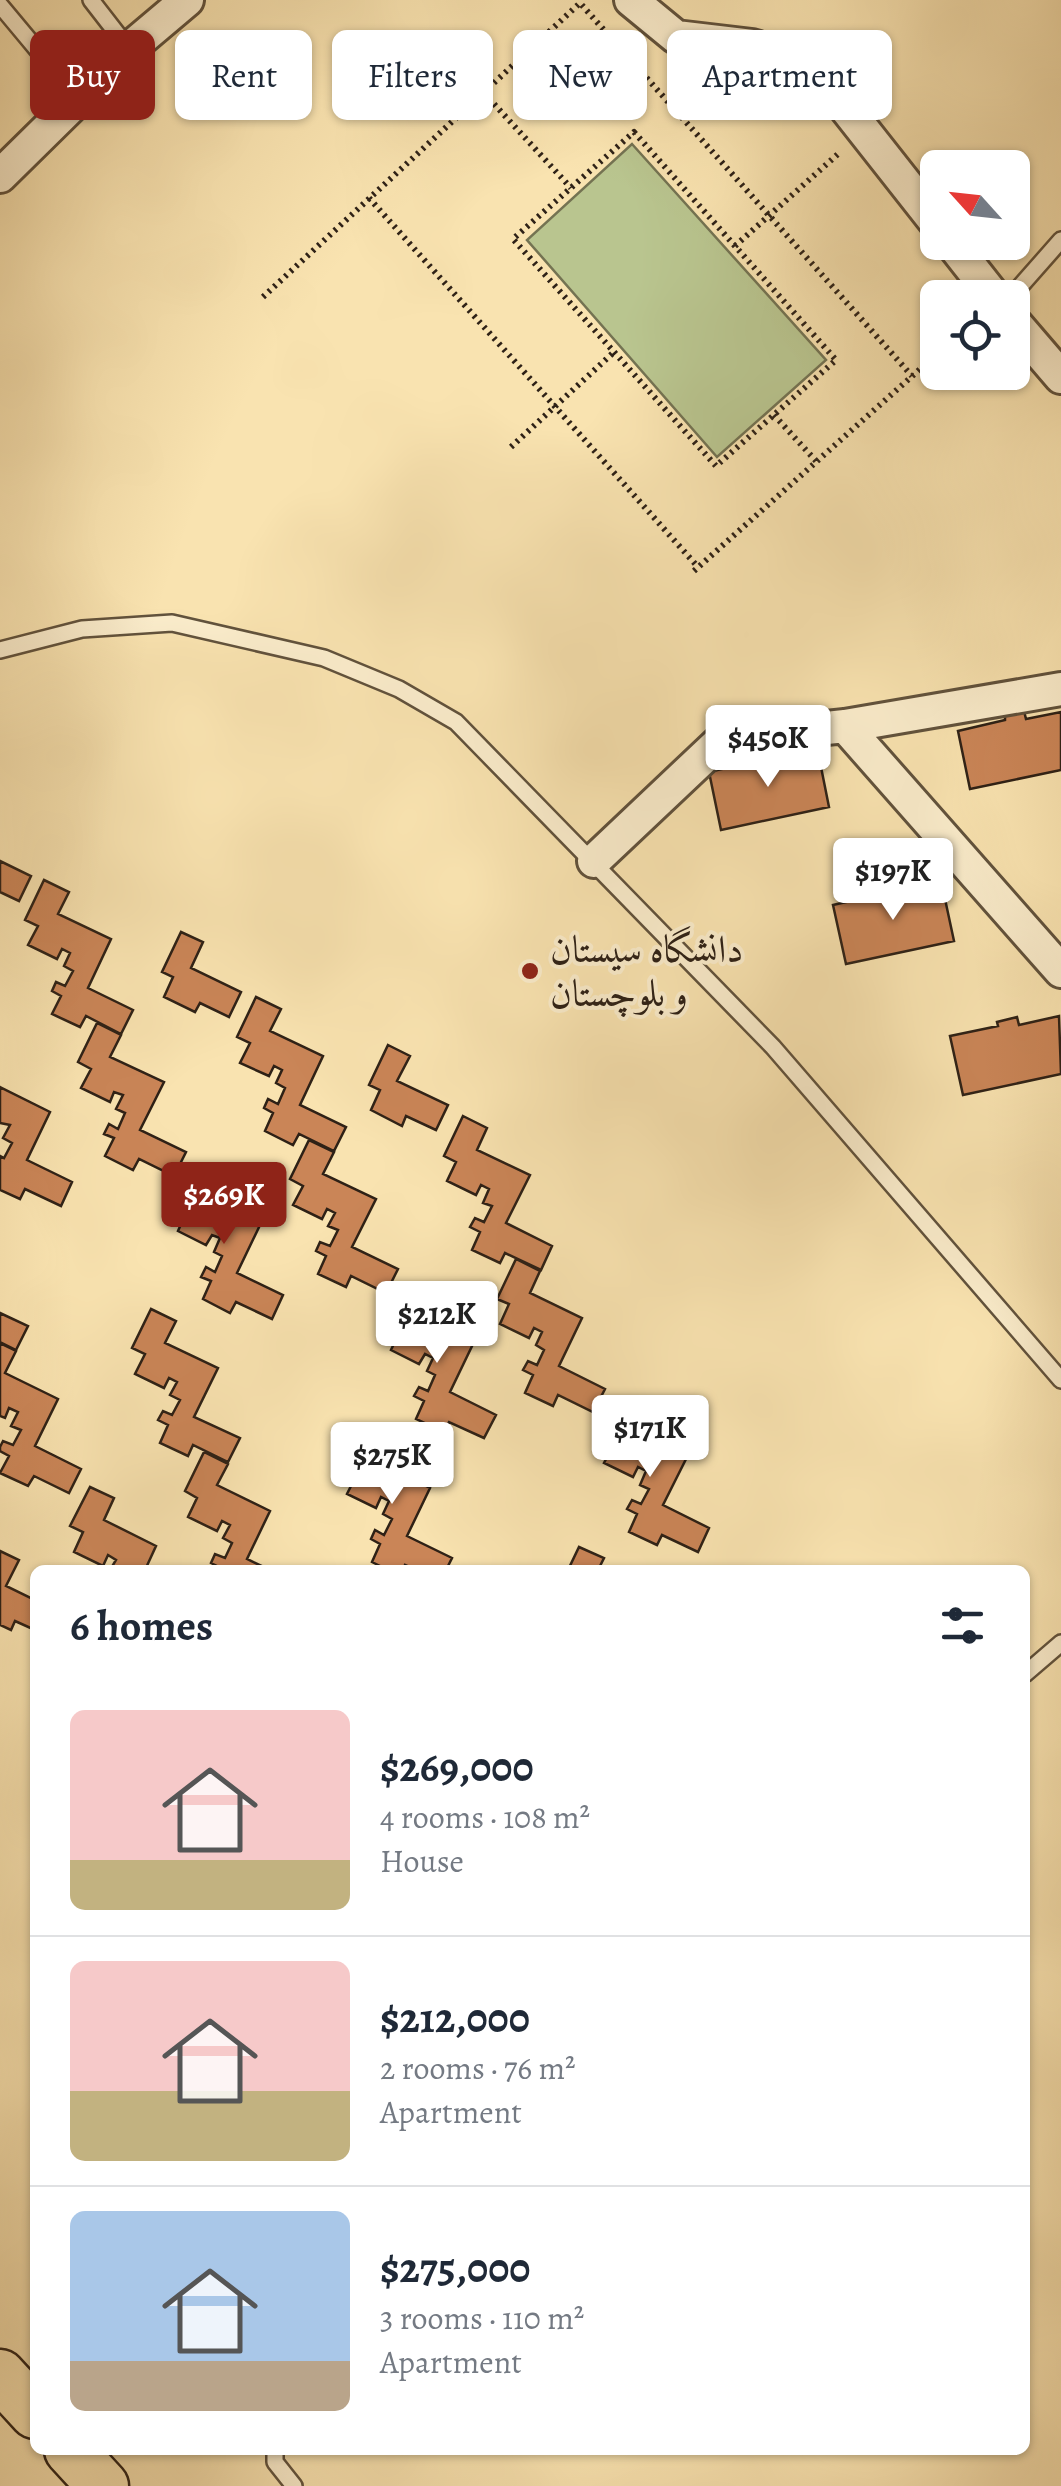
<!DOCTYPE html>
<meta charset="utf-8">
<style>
body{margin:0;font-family:Alegreya,Amiri,serif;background:#f6f6f7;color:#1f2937;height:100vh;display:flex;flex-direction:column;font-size:38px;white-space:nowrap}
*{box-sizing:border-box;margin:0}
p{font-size:32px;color:#747a83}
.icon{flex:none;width:55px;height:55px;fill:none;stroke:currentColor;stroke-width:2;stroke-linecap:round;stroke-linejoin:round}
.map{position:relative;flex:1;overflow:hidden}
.panel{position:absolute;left:30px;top:1565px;width:1000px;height:890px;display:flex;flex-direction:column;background:#fff;border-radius:15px;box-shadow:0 2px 8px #0004}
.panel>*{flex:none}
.banner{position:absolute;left:30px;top:30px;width:1002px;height:90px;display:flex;gap:20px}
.needle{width:65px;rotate:297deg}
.tools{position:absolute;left:920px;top:150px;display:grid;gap:20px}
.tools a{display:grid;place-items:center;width:110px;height:110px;border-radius:15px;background:#fff;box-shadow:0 2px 8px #0004;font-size:50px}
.price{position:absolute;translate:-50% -85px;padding:0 22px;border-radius:10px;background:#fff;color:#222;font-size:32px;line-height:65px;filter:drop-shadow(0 2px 5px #0008)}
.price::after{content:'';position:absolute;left:50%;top:60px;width:30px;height:22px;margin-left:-15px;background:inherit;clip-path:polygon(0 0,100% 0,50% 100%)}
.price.current{background:#8f2418;color:#fff}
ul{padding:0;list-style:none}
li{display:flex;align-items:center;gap:30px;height:250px;padding:0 40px}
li+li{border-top:2px solid #e0e1e3}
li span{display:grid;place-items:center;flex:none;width:280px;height:200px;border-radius:15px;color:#555}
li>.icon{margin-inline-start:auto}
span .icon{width:120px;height:120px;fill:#fffc;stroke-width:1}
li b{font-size:42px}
h2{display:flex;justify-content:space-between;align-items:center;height:120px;padding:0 40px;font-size:42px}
.chip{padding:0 35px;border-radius:15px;background:#fff;box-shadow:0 2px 8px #0004;font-size:35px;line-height:90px}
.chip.current{background:#8f2418;color:#fff}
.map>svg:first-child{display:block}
</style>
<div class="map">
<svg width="1061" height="2486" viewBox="0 0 1061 2486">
<rect width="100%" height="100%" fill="#f9e3b0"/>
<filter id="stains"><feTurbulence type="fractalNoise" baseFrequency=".002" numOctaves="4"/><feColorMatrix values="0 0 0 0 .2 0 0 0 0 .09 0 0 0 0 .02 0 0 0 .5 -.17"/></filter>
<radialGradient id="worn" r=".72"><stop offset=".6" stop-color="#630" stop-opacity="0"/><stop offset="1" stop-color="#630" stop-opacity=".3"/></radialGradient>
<path fill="#b9c58f" stroke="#747352" stroke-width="2.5" d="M632 144 826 360 717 457 527 240Z"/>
<path fill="#ca8557" stroke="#2e2116" stroke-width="2.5" d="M1024 711 1026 719 1061 712V770L970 789 958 731 1005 720V716Z
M818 752 829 807 721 830 709 772 756 761V757L775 753 777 760Z
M0 861 31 876 19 901 0 892Z
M44 880 69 892 58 914 111 939 88 988 133 1010 121 1034 86 1016 80 1027 52 1014 61 996 52 991 56 982 65 986 73 971 64 966 70 953 62 949 57 959 28 945 38 926 25 920Z
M942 885 954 941 846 964 833 905 881 894 880 890 900 886 902 894Z
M181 932 203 942 191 968 241 992 229 1017 200 1003 195 1012 164 997 173 977 162 972Z
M256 997 281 1009 270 1031 323 1056 300 1105 346 1127 334 1151 299 1134 293 1145 265 1131 273 1113 264 1108 268 1099 278 1104 285 1088 276 1083 282 1070 274 1066 269 1076 240 1063 250 1043 237 1037Z
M1059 1016 1061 1074 963 1095 950 1036 998 1026 997 1022 1017 1017 1019 1025Z
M97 1023 121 1035 110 1057 164 1082 140 1130 186 1152 174 1176 139 1159 133 1170 105 1156 114 1138 104 1134 109 1124 118 1129 125 1113 116 1109 123 1095 114 1092 110 1102 81 1088 91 1069 78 1062Z
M388 1045 410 1056 397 1081 448 1105 436 1130 406 1116 402 1126 371 1110 380 1090 369 1085Z
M0 1087 50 1112 27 1160 72 1182 61 1206 25 1189 20 1199 0 1190V1156L4 1158 12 1143 3 1138 10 1125 0 1123Z
M463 1116 487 1128 477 1150 530 1175 506 1223 552 1246 541 1270 505 1253 500 1263 472 1250 480 1232 470 1227 475 1218 484 1222 492 1206 483 1203 489 1189 481 1185 476 1195 447 1181 456 1162 444 1156Z
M309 1140 334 1152 323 1174 376 1199 352 1247 398 1269 386 1293 351 1276 346 1287 318 1274 326 1256 316 1251 320 1242 330 1246 338 1230 328 1226 335 1213 327 1209 322 1219 293 1205 303 1186 290 1179Z
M194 1166 218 1178 208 1200 260 1225 237 1273 283 1295 272 1319 236 1302 230 1313 203 1299 211 1281 201 1277 206 1267 215 1272 222 1256 214 1252 220 1238 212 1235 206 1245 178 1231 187 1211 175 1205Z
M516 1259 540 1271 530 1293 582 1318 559 1366 605 1389 593 1412 558 1395 553 1406 525 1393 533 1375 523 1370 528 1361 537 1365 544 1350 536 1345 542 1332 534 1328 529 1338 500 1324 509 1304 497 1299Z
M407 1285 431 1297 421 1318 473 1344 450 1392 496 1415 484 1438 449 1422 443 1432 416 1419 424 1401 414 1396 419 1387 428 1391 435 1375 427 1371 433 1358 425 1354 419 1364 391 1350 400 1331 388 1325Z
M151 1309 176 1321 165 1343 218 1368 194 1417 240 1438 228 1462 193 1445 188 1456 160 1443 168 1425 158 1420 163 1411 172 1415 180 1400 170 1395 177 1382 169 1378 164 1388 135 1374 145 1354 132 1348Z
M0 1313 28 1326 16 1350 0 1342Z
M0 1343 16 1351 5 1373 58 1399 35 1446 81 1469 69 1493 34 1476 28 1486 0 1473 9 1456 0 1451V1447L3 1441 13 1445 21 1430 11 1426 18 1412 9 1408 5 1418 0 1416Z
M620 1399 644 1410 634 1432 687 1457 663 1505 709 1528 698 1552 662 1535 657 1545 629 1532 637 1514 627 1509 632 1500 641 1504 649 1489 640 1485 646 1471 638 1467 633 1477 604 1463 614 1444 601 1438Z
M363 1428 388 1440 377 1462 430 1488 407 1536 452 1558 446 1570H416L405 1565 403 1570H388L372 1562 380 1544 371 1539 375 1530 384 1535 392 1519 383 1514 389 1501 381 1497 376 1508 347 1494 357 1474 344 1468Z
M204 1452 228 1464 217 1485 270 1511 247 1559 270 1570H220L221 1568 211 1563 215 1554 225 1558 232 1543 223 1538 230 1525 222 1521 217 1531 188 1517 197 1498 185 1491Z
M90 1487 114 1498 104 1520 156 1546 145 1570H110L116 1560 108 1555 103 1566 74 1552 83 1532 70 1526Z
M579 1547 604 1558 598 1570H568Z
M0 1551 19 1560 6 1586 35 1600V1630L15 1621 11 1630 0 1625Z"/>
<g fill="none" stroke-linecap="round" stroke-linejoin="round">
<g stroke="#61523c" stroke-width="20">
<path id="service" d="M91 0 129 49
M0 5 80 101
M1010 298 1061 240
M0 650 82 629 172 623 324 658 399 689 456 722 773 1047 1061 1380
M1025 1674 1061 1643
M275 2450V2462L294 2486"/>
</g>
<g stroke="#61523c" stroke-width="38">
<path id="minor" d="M631 0 676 37 752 46 812 65 938 225
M0 176 129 49 187 0
M951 242 995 298
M1012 320 1061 377
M845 726 1061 971
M594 861 723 739 845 726 1061 689"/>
</g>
<g stroke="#2e2116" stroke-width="55">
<path id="primary" d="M0 2375 35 2413
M70 2450 103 2486"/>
</g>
<path stroke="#2e2116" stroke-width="6" stroke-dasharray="2.5 5" stroke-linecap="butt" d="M484 93 571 188
M634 132 836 360 716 466 513 239Z
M369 198 698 567
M735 246 838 154
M263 297 580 3 912 376
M774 415 816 461
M511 447 614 352
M694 571 938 353"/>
<use href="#service" stroke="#fbedcc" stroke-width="15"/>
<use href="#minor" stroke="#fbedcc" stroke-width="32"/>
<use href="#primary" stroke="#f9e3b0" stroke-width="50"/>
</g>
<circle fill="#8f2418" stroke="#fbedcc" stroke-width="4" cx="530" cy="971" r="10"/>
<g text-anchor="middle" stroke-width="8" stroke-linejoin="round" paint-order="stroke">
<g font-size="38" fill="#2e2116" stroke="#fbedcc" text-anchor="start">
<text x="550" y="962">دانشگاه سیستان<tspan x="550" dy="44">و بلوچستان</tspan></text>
</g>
</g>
<rect width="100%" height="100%" filter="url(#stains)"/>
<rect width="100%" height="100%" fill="url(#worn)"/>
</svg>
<div class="tools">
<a><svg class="needle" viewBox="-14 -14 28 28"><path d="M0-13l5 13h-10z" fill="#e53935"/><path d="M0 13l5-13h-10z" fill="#747a83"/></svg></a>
<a><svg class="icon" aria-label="locate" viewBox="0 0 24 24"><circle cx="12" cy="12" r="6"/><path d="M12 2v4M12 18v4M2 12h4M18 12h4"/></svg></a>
</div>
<b class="price" style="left:768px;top:790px">$450K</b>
<b class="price" style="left:893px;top:923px">$197K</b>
<b class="price current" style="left:224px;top:1247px">$269K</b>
<b class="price" style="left:437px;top:1366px">$212K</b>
<b class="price" style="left:650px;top:1480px">$171K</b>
<b class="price" style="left:392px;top:1507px">$275K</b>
<div class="banner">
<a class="chip current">Buy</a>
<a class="chip">Rent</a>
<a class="chip">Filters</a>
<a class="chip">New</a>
<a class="chip">Apartment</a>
</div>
<section class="panel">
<h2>6 homes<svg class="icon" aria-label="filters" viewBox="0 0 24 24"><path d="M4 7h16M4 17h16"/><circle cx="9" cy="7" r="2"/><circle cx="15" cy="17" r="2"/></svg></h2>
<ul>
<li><span style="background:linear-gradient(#f6c9c9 75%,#c2b280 0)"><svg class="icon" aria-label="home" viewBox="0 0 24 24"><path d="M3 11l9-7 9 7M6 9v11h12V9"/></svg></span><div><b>$269,000</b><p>4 rooms · 108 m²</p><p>House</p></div></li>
<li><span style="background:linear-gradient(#f6c9c9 65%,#c2b280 0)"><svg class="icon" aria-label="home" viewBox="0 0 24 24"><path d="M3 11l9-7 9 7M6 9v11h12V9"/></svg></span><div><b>$212,000</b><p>2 rooms · 76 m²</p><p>Apartment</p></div></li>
<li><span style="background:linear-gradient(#a9c7e8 75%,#b9a48a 0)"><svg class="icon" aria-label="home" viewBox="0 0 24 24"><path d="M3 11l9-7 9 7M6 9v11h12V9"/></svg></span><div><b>$275,000</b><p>3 rooms · 110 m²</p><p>Apartment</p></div></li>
</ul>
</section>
</div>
